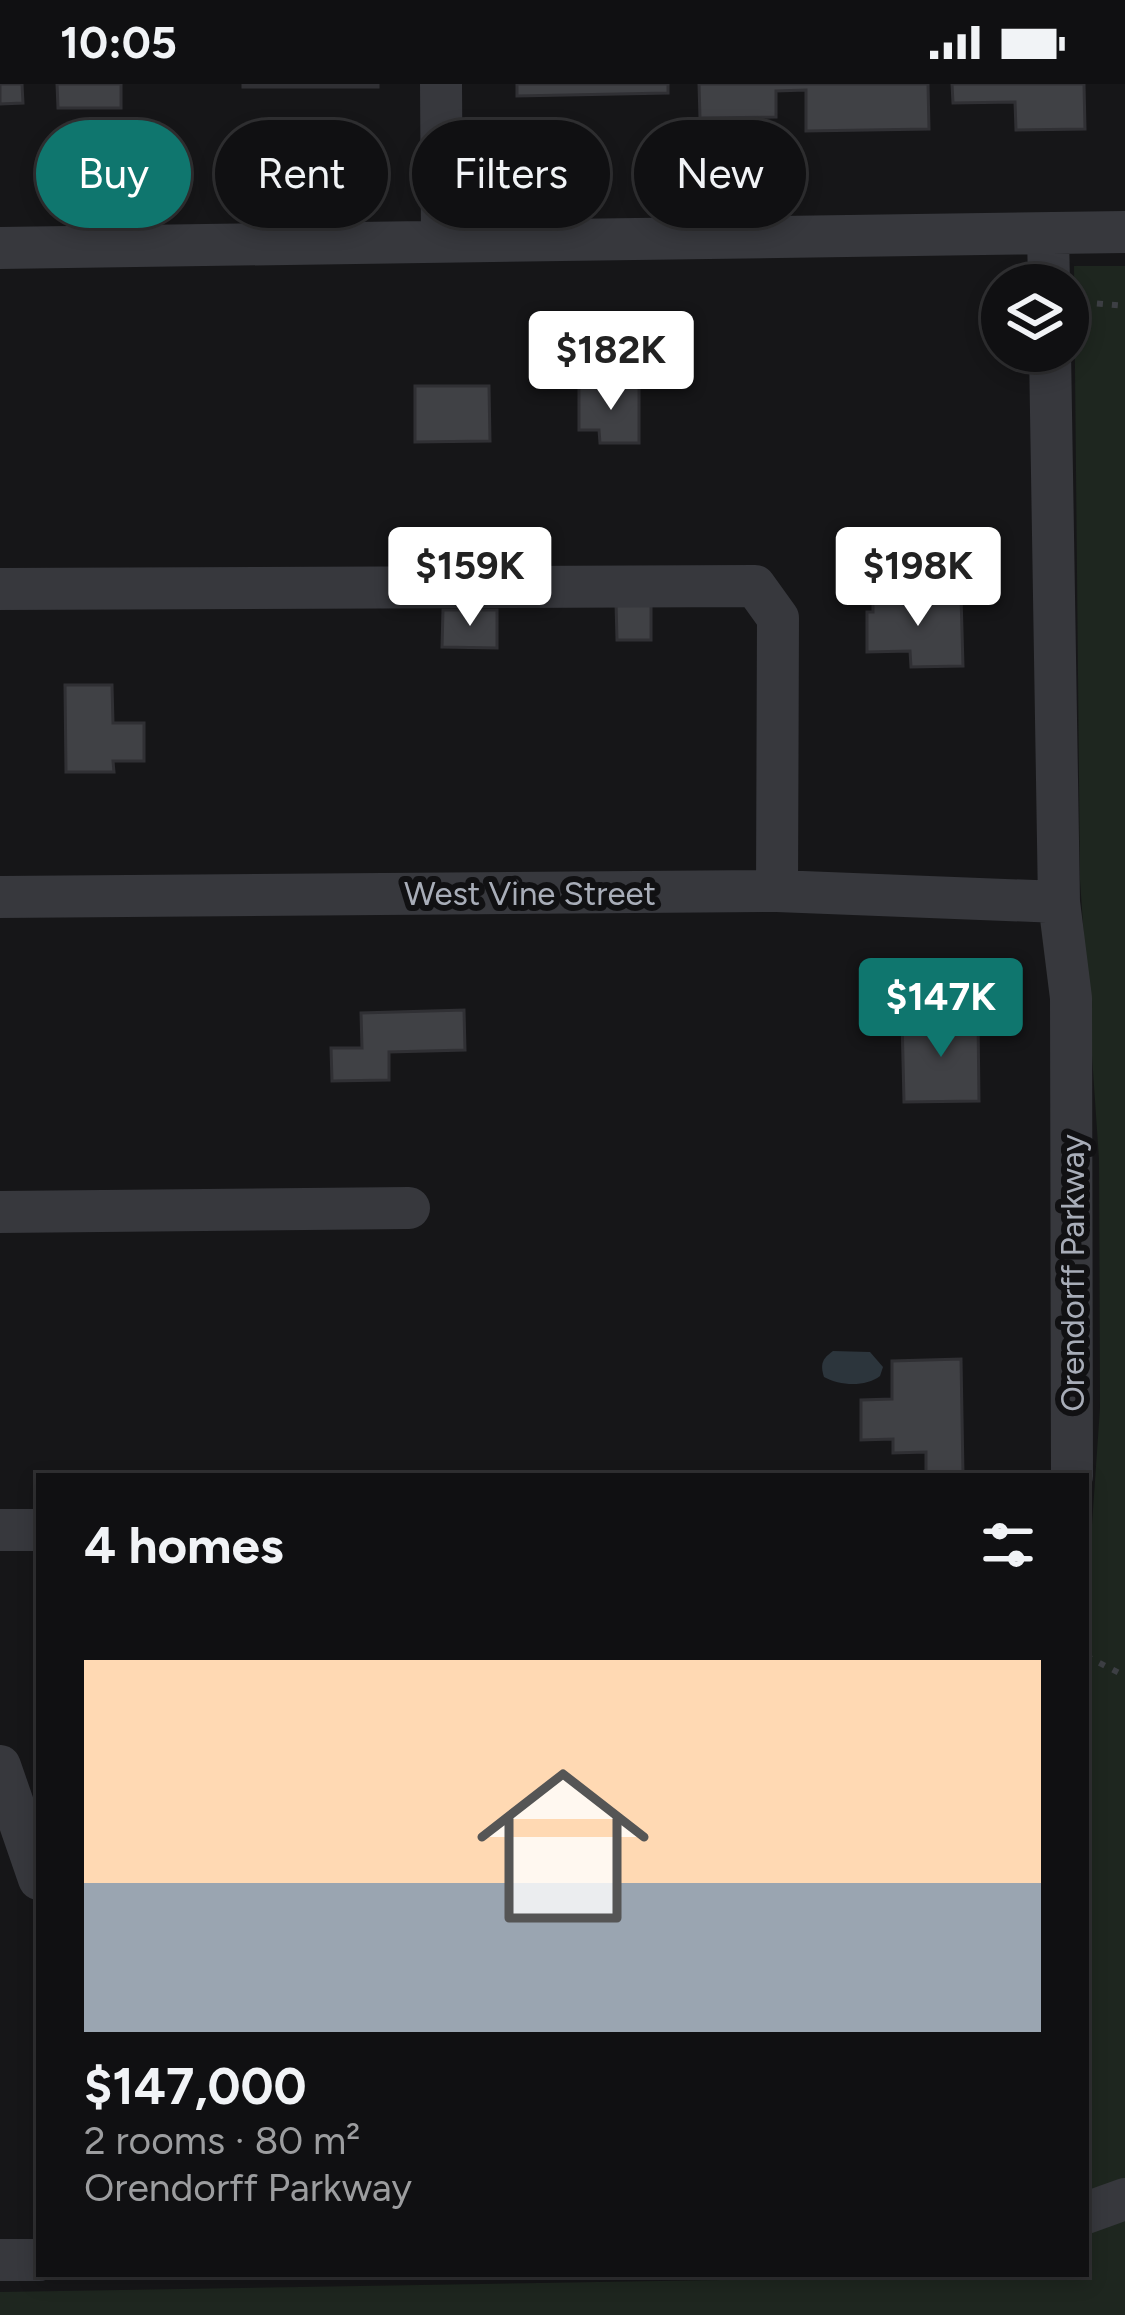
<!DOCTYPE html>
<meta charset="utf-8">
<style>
body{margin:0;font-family:Figtree,sans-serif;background:#1e1e20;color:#f1f3f6;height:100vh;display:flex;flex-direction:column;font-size:45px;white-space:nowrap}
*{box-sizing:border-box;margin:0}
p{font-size:39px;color:#9c9d9f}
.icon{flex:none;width:66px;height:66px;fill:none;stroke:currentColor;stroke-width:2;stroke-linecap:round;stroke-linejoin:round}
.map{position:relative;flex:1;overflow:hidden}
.sheet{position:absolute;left:36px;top:1389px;width:1053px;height:804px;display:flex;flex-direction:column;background:#101012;border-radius:0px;box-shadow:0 6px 18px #0003,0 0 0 3px #303032}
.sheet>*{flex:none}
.guide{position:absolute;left:36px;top:36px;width:1053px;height:108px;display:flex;gap:24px}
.fabs{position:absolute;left:981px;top:180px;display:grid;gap:24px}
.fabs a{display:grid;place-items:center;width:108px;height:108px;border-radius:50%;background:#101012;box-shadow:0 6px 18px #0003,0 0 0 3px #303032;font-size:60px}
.price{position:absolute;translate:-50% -102px;padding:0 27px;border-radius:12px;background:#fff;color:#222;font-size:39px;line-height:78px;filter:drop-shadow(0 3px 6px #0008)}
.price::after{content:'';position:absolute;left:50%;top:72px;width:36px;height:27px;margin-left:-18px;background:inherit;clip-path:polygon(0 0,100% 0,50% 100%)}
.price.selected{background:#0f766e;color:#fff}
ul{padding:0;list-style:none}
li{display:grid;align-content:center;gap:24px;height:636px;padding:0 48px}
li+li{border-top:3px solid #303032}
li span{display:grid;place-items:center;height:372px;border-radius:0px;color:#555}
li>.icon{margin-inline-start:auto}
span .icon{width:216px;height:216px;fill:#fffc;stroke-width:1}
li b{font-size:51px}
h2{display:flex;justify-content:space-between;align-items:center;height:144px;padding:0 48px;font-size:51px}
.pill{padding:0 42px;border-radius:54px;background:#101012;box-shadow:0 6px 18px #0003,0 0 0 3px #303032;font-size:42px;line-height:108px}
.pill.selected{background:#0f766e;color:#fff}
.status{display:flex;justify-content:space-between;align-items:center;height:84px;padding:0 60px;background:#101012;direction:ltr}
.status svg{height:33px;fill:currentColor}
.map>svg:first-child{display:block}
</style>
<div class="status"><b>10:05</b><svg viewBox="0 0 49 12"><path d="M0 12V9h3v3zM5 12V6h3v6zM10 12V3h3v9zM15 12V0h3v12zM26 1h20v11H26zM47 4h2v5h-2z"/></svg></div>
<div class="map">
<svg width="1125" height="2231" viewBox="0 0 1125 2231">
<rect width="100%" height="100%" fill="#161618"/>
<path fill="#1e261f" d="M1074 182H1125V2231H0V2208L1086 2190V1528L1100 1324 1099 1075 1080 796Z"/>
<path fill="#2c353c" d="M833 1267 870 1268 883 1283 880 1292C866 1303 840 1302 824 1293 820 1280 822 1275 833 1267Z"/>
<path fill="#404145" stroke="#303034" stroke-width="3" d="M0 0H22L23 19 0 20Z
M57 0H121V24H58Z
M243 0H378V3H243Z
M517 0H668V9L517 12Z
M699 0H928L929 45 806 47V6L776 7V33L700 34Z
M952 0H1084L1085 45 1016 46 1015 18 953 19Z
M415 302H489L490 357 415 358Z
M579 303H639V359H600L599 346H579Z
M961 511 963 582 911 583 910 567 867 568V528H873V512Z
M651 518V556H617L616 519Z
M443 526H497V564L442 563Z
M65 601H112L113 639H144V677H113L114 688H66Z
M464 926 465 966 389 968V996L332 997 331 964H362L361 929Z
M902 934H978L979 1017 904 1018Z
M961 1275 963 1390H926V1368L893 1369V1355L861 1356V1316L892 1315V1277Z"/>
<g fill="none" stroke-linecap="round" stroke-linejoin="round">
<path stroke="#3d3f44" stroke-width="6" stroke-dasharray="6 9" stroke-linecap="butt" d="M1082 218 1125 222
M1086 1572 1125 1592"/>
<path stroke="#37383d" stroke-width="42" d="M441 0 442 156
M1048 150 1049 201
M0 164 1125 148
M1050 267 1059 818 1071 914 1072 1392
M0 505 755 502 778 534 777 807
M0 813 777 807 1059 818
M0 1128 409 1124
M0 1446H39
M0 1682 39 1795
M1086 2129 1125 2115
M0 2176H39"/>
</g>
<g text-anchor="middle" stroke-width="12" stroke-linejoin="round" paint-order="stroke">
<g font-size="33" fill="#a8adb8" stroke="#111113">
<text x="530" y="821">West Vine Street</text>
<text transform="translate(1072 1189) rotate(-90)" y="12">Orendorff Parkway</text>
</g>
</g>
</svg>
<div class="fabs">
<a><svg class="icon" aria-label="layers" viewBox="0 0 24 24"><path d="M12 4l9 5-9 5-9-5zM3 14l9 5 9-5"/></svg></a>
</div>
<b class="price" style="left:611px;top:329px">$182K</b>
<b class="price" style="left:470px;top:545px">$159K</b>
<b class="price" style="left:918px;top:545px">$198K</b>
<b class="price selected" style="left:941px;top:976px">$147K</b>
<div class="guide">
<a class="pill selected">Buy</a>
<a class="pill">Rent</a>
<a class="pill">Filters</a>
<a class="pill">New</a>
</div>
<section class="sheet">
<h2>4 homes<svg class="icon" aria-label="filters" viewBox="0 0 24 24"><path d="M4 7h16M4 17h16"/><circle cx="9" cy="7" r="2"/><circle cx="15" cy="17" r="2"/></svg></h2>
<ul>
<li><span style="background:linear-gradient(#ffd9b3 60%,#9aa5b1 0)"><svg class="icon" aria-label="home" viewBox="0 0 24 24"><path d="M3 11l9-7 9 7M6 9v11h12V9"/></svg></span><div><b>$147,000</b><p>2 rooms · 80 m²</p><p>Orendorff Parkway</p></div></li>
</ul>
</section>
</div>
